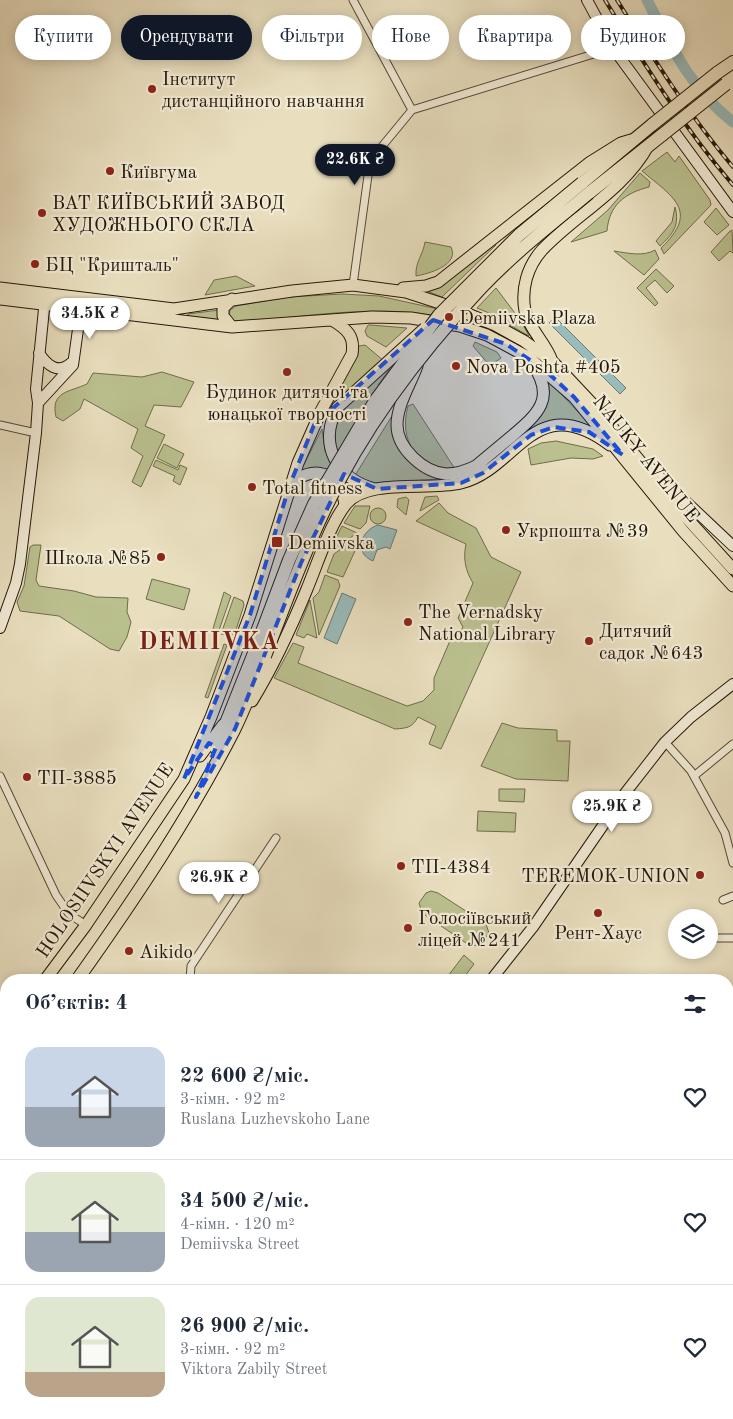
<!DOCTYPE html>
<html lang="uk">
<meta charset="utf-8">
<style>
body{margin:0;font-family:"Old Standard TT",serif;background:#f2f2f3;color:#1f2937;height:100vh;display:flex;flex-direction:column;font-size:19px;white-space:nowrap}
*{box-sizing:border-box;margin:0}
p{font-size:16px;color:#747a83}
.icon{flex:none;width:28px;height:28px;fill:none;stroke:currentColor;stroke-width:2;stroke-linecap:round;stroke-linejoin:round}
.map{position:relative;flex:1;overflow:hidden}
.details{position:absolute;left:0px;top:974px;width:734px;height:446px;display:flex;flex-direction:column;background:#fff;border-radius:20px 20px 0 0;box-shadow:0 2px 12px #0003}
.details>*{flex:none}
.guide{position:absolute;left:15px;top:15px;width:704px;height:45px;display:flex;gap:10px}
.buttons{position:absolute;left:668px;top:909px;display:grid;gap:10px}
.buttons a{display:grid;place-items:center;width:50px;height:50px;border-radius:50%;background:#fff;box-shadow:0 2px 12px #0003;font-size:25px}
.price{position:absolute;translate:-50% -42px;padding:0 11px;border-radius:18px;background:#fff;color:#222;font-size:16px;line-height:32px;filter:drop-shadow(0 1px 2px #0008)}
.price::after{content:'';position:absolute;left:50%;top:30px;width:15px;height:11px;margin-left:-8px;background:inherit;clip-path:polygon(0 0,100% 0,50% 100%)}
.price.on{background:#111827;color:#fff}
ul{padding:0;list-style:none}
li{display:flex;align-items:center;gap:15px;height:125px;padding:0 25px}
li+li{border-top:1px solid #e0e1e3}
li span{display:grid;place-items:center;flex:none;width:140px;height:100px;border-radius:15px;color:#555}
li>.icon{margin-inline-start:auto}
span .icon{width:60px;height:60px;fill:#fffc;stroke-width:1}
li b{font-size:21px}
h2{display:flex;justify-content:space-between;align-items:center;height:60px;padding:0 25px;font-size:21px}
.chip{padding:0 18px;border-radius:22px;background:#fff;box-shadow:0 2px 12px #0003;font-size:18px;line-height:45px}
.chip.on{background:#111827;color:#fff}
.map>svg:first-child{display:block}
</style>
<div class="map">
<svg width="733" height="1419" viewBox="0 0 733 1419">
<rect width="100%" height="100%" fill="#e9dfbf"/>
<filter id="stains"><feTurbulence type="fractalNoise" baseFrequency=".004" numOctaves="4"/><feColorMatrix values="0 0 0 0 .2 0 0 0 0 .09 0 0 0 0 .02 0 0 0 .5 -.17"/></filter>
<radialGradient id="worn" r=".72"><stop offset=".6" stop-color="#630" stop-opacity="0"/><stop offset="1" stop-color="#630" stop-opacity=".3"/></radialGradient>
<path fill="#bbc08f" stroke="#706c4c" d="M667 152 675 162 679 156 710 200 711 205 664 254 661 248C700 211 673 197 642 171Z
M640 173 650 182 649 187C625 193 609 205 607 231L571 242 608 210Z
M675 207C680 225 673 234 660 246L656 241 672 222Z
M716 208 729 225 717 235 704 222Z
M732 230 733 253 730 251 719 261 711 252 729 232Z
M425 242 451 247C460 265 428 274 416 276 415 262 423 255 425 242Z
M494 242 496 245 442 297 424 290Z
M655 250 659 259 644 275 614 251C628 253 643 257 655 250Z
M656 269 674 286 667 293 655 280 646 288 658 303 655 306 637 288Z
M236 276 255 286 205 295 214 280Z
M496 288 521 321 529 336 489 313 477 308Z
M342 294 379 296 438 309 431 315C373 305 301 317 242 322L233 321 229 316 230 310 236 306 289 297Z
M219 310 220 320 187 316 188 314Z
M368 325H371L407 328 386 347 367 336 365 331Z
M475 342 497 352 501 358 490 366 473 346Z
M365 345 384 361 322 415 359 346Z
M389 366 391 367 378 385 382 388 337 456C334 439 333 427 341 411Z
M162 372 194 382 181 407 154 405 145 426 165 435 141 487 132 482 143 456 131 448 138 429 84 399 80 409 63 421 56 417C50 391 70 392 87 384L93 373 142 377Z
M548 380 594 429 580 424 518 440 517 438C536 422 553 407 548 380Z
M413 404 455 469C418 469 398 442 408 406Z
M395 411 402 449 457 478 372 483 354 477Z
M322 429 325 451 332 464 329 469 301 470Z
M556 441 593 449 603 456 593 459 571 458 531 465 528 449 541 443Z
M164 444 184 454 177 468 157 458Z
M156 460 178 470 180 465 187 468 180 485 173 481 175 476 153 466Z
M437 496 439 500 420 511 425 497Z
M406 497 409 500 406 515 397 507 398 499Z
M439 503 448 513 476 528 491 557 521 572 441 749 429 744 436 726 418 717C412 728 407 728 395 729L274 678 293 643 304 647 298 663 407 706 423 701 434 690V678L452 636 458 637 463 627 458 618 473 583C465 570 463 558 466 544L416 521Z
M355 506H370L366 523 360 529 344 523Z
M370 516a8 8 0 1 1 16 0a8 8 0 1 1-16 0Z
M342 526 357 533 333 550V544Z
M358 536 355 551 343 577 327 572 334 554Z
M33 545H41L36 580 39 586 74 591 96 597 128 598 127 612 131 622 127 637 119 651 110 649 59 616 20 611 17 602 24 586 30 547Z
M325 575 338 580 340 586 319 635 313 598 319 592Z
M152 579 190 589 184 610 146 599Z
M224 592 231 596 218 633 212 632Z
M234 597 243 601 244 605 235 633 229 636 221 634Z
M310 600 317 638 307 634 304 638 296 635Z
M224 644 227 645 208 698 205 697Z
M502 723 518 728 557 730V741H570L568 781 516 779 481 766Z
M499 789H525L524 802 499 801Z
M478 811 516 813 515 832 477 831Z
M431 891 438 893 486 924 489 933 480 946 469 945 422 913 419 903 426 893Z
M464 955 474 964 462 980H452L448 976Z
M6 1373V1414L3 1419H0V1382Z"/>
<path fill="#99bbba" stroke="#6a7973" d="M555 317 626 388 620 394 549 323Z
M378 525 397 530 390 549 386 547 377 550 373 561C353 553 361 530 378 525Z
M342 593 356 599 337 644 324 638Z"/>
<g fill="none" stroke-linecap="round" stroke-linejoin="round">
<path stroke="#99bbba" stroke-width="11" d="M647 0C670 44 692 91 733 122"/>
<g stroke="#554936" stroke-width="9">
<path id="street" d="M353 0 412 110
M353 285 370 161 412 110 613 48
M0 425 36 433
M665 742 691 771 725 833 733 863
M0 776 56 895 69 914 86 925
M694 776 733 744
M723 900 733 896
M709 938H733
M190 980 191 966 276 838
M728 1346 733 1337
M105 1414 113 1419
M480 1414 481 1419
M552 1414 555 1419
M627 1414 628 1416
M74 1419 78 1414
M687 1419 690 1414"/>
</g>
<g stroke="#241709" stroke-width="12">
<path id="secondary" d="M587 0 613 48 733 212
M39 353C47 365 58 375 71 363
M38 403 73 365 82 301
M646 464 733 546
M0 628 16 583 20 564 36 433 38 403 36 389 45 299
M491 980 533 927 626 792 665 742 691 717 733 684
M0 1263 6 1261
M296 1414 300 1419"/>
</g>
<g stroke="#241709" stroke-width="13">
<path id="primary" d="M0 288 174 309 292 291 353 285 406 292 446 305 495 325 524 341 553 362 599 411 684 515 733 569
M403 288 426 286 438 282 589 163 621 143 631 140
M0 299 232 327 372 317 411 318 460 326 487 335 528 357 574 397 683 531 733 586
M232 299 223 308V316L232 327
M552 361C546 343 529 329 525 311 521 289 527 267 542 250 576 214 623 191 648 146
M417 366C410 385 397 405 397 425 397 448 423 472 446 474 456 474 466 471 476 466 488 456 500 446 512 436 538 414 556 398 533 365
M338 407C317 443 337 480 375 489
M290 486C312 462 341 473 345 505
M252 701C274 665 291 628 307 589 317 565 331 521 347 503 369 478 429 491 461 483 518 469 534 388 610 445
M200 756 223 725
M45 980 86 925 184 779 211 717 250 615 298 463 321 411 352 354C355 336 347 329 332 320
M0 1040 6 1031"/>
</g>
<g stroke="#241709" stroke-width="14">
<path id="highway" d="M717 73 733 62
M582 183 653 124
M589 193 662 135
M216 748 254 653
M77 980C134 900 189 818 234 730 246 706 255 681 265 656
M0 1080 6 1072"/>
</g>
<use href="#street" stroke="#f1ead5" stroke-width="7"/>
<use href="#secondary" stroke="#f1ead5" stroke-width="10"/>
<use href="#primary" stroke="#e9dfbf" stroke-width="11"/>
<use href="#highway" stroke="#e9dfbf" stroke-width="12"/>
<g stroke="#241709" stroke-width="4">
<path id="rail" d="M605 0C644 64 684 128 733 185
M617 0C653 58 689 115 733 167"/>
</g>
<use href="#rail" stroke="#f1ead5" stroke-width="2" stroke-dasharray="5.5" stroke-linecap="butt"/>
<g stroke="#241709" stroke-width="13" stroke-linecap="butt">
<path id="primary-bridge" d="M338 407 425 328"/>
</g>
<g stroke="#241709" stroke-width="14" stroke-linecap="butt">
<path id="highway-bridge" d="M653 124 717 73
M662 135 726 84
M254 653 289 560 314 504 375 401 439 315 519 235 582 183
M265 656C284 607 302 557 325 509 363 428 420 353 481 288 514 253 553 223 589 193"/>
</g>
<use href="#primary-bridge" stroke="#e9dfbf" stroke-width="11"/>
<use href="#highway-bridge" stroke="#e9dfbf" stroke-width="12"/>
</g>
<path fill="#1d4ed8" fill-opacity="0.2" stroke="#1d4ed8" stroke-width="4" stroke-dasharray="10 6" stroke-linejoin="round" d="M433 320 506 344 545 370 574 397 623 455 589 432 554 427 531 435 483 473 461 483 377 489 344 474 301 563 235 729 196 797 216 747 209 743 184 779 250 615 289 487 314 425Z"/>
<g fill="#8f2418" stroke="#f1ead5" stroke-width="2">
<circle cx="152" cy="89" r="5"/>
<circle cx="110" cy="171" r="5"/>
<circle cx="42" cy="213" r="5"/>
<circle cx="35" cy="264" r="5"/>
<circle cx="449" cy="317" r="5"/>
<circle cx="456" cy="366" r="5"/>
<circle cx="287" cy="372" r="5"/>
<circle cx="252" cy="487" r="5"/>
<circle cx="506" cy="530" r="5"/>
<rect x="271" y="536" width="12" height="12" rx="2.5"/>
<circle cx="161" cy="557" r="5"/>
<circle cx="408" cy="622" r="5"/>
<circle cx="589" cy="641" r="5"/>
<circle cx="27" cy="777" r="5"/>
<circle cx="401" cy="866" r="5"/>
<circle cx="700" cy="875" r="5"/>
<circle cx="598" cy="913" r="5"/>
<circle cx="408" cy="928" r="5"/>
<circle cx="129" cy="951" r="5"/>
</g>
<g text-anchor="middle" stroke-width="4.5" stroke-linejoin="round" paint-order="stroke">
<g font-size="19" fill="#241709" stroke="#f1ead5" text-anchor="start">
<text x="162" y="85">Інститут<tspan x="162" dy="22">дистанційного навчання</tspan></text>
<text x="120" y="178">Київгума</text>
<text x="52" y="209">ВАТ КИЇВСЬКИЙ ЗАВОД<tspan x="52" dy="22">ХУДОЖНЬОГО СКЛА</tspan></text>
<text x="45" y="271">БЦ "Кришталь"</text>
<text x="459" y="324">Demiivska Plaza</text>
<text x="466" y="373">Nova Poshta #405</text>
<text x="287" y="398" text-anchor="middle">Будинок дитячої та<tspan x="287" dy="22">юнацької творчості</tspan></text>
<text x="262" y="494">Total fitness</text>
<text x="516" y="537">Укрпошта №39</text>
<text x="288" y="549">Demiivska</text>
<text x="151" y="564" text-anchor="end">Школа №85</text>
<text x="418" y="618">The Vernadsky<tspan x="418" dy="22">National Library</tspan></text>
<text x="599" y="637">Дитячий<tspan x="599" dy="22">садок №643</tspan></text>
<text x="37" y="784">ТП-3885</text>
<text x="411" y="873">ТП-4384</text>
<text x="690" y="882" text-anchor="end">TEREMOK-UNION</text>
<text x="418" y="924">Голосіївський<tspan x="418" dy="22">ліцей №241</tspan></text>
<text x="598" y="939" text-anchor="middle">Рент-Хаус</text>
<text x="139" y="958">Aikido</text>
</g>
<g font-size="19" fill="#241709" stroke="#f1ead5">
<text transform="translate(647 458) rotate(51)" y="7">NAUKY AVENUE</text>
<text transform="translate(104 860) rotate(-56)" y="7">HOLOSIIVSKYI AVENUE</text>
</g>
<g font-size="24" font-weight="bold" letter-spacing="1" fill="#7a1f14" stroke="#f1ead5">
<text x="209" y="649">DEMIIVKA</text>
</g>
</g>
<rect width="100%" height="100%" filter="url(#stains)"/>
<rect width="100%" height="100%" fill="url(#worn)"/>
</svg>
<div class="buttons">
<a><svg class="icon" aria-label="layers" viewBox="0 0 24 24"><path d="M12 4l9 5-9 5-9-5zM3 14l9 5 9-5"/></svg></a>
</div>
<b class="price on" style="left:355px;top:186px">22.6K ₴</b>
<b class="price" style="left:90px;top:340px">34.5K ₴</b>
<b class="price" style="left:612px;top:833px">25.9K ₴</b>
<b class="price" style="left:219px;top:904px">26.9K ₴</b>
<div class="guide">
<a class="chip">Купити</a>
<a class="chip on">Орендувати</a>
<a class="chip">Фільтри</a>
<a class="chip">Нове</a>
<a class="chip">Квартира</a>
<a class="chip">Будинок</a>
</div>
<section class="details">
<h2>Об’єктів: 4<svg class="icon" aria-label="filters" viewBox="0 0 24 24"><path d="M4 7h16M4 17h16"/><circle cx="9" cy="7" r="2"/><circle cx="15" cy="17" r="2"/></svg></h2>
<ul>
<li><span style="background:linear-gradient(#c9d6e8 60%,#9aa5b1 0)"><svg class="icon" aria-label="home" viewBox="0 0 24 24"><path d="M3 11l9-7 9 7M6 9v11h12V9"/></svg></span><div><b>22 600 ₴/міс.</b><p>3-кімн. · 92 m²</p><p>Ruslana Luzhevskoho Lane</p></div><svg class="icon" aria-label="heart" viewBox="0 0 24 24"><path d="M12 20l-8-8c-3-5 5-10 8-4 3-6 11-1 8 4z"/></svg></li>
<li><span style="background:linear-gradient(#dfe7d0 60%,#9aa5b1 0)"><svg class="icon" aria-label="home" viewBox="0 0 24 24"><path d="M3 11l9-7 9 7M6 9v11h12V9"/></svg></span><div><b>34 500 ₴/міс.</b><p>4-кімн. · 120 m²</p><p>Demiivska Street</p></div><svg class="icon" aria-label="heart" viewBox="0 0 24 24"><path d="M12 20l-8-8c-3-5 5-10 8-4 3-6 11-1 8 4z"/></svg></li>
<li><span style="background:linear-gradient(#dfe7d0 75%,#b9a48a 0)"><svg class="icon" aria-label="home" viewBox="0 0 24 24"><path d="M3 11l9-7 9 7M6 9v11h12V9"/></svg></span><div><b>26 900 ₴/міс.</b><p>3-кімн. · 92 m²</p><p>Viktora Zabily Street</p></div><svg class="icon" aria-label="heart" viewBox="0 0 24 24"><path d="M12 20l-8-8c-3-5 5-10 8-4 3-6 11-1 8 4z"/></svg></li>
</ul>
</section>
</div>
